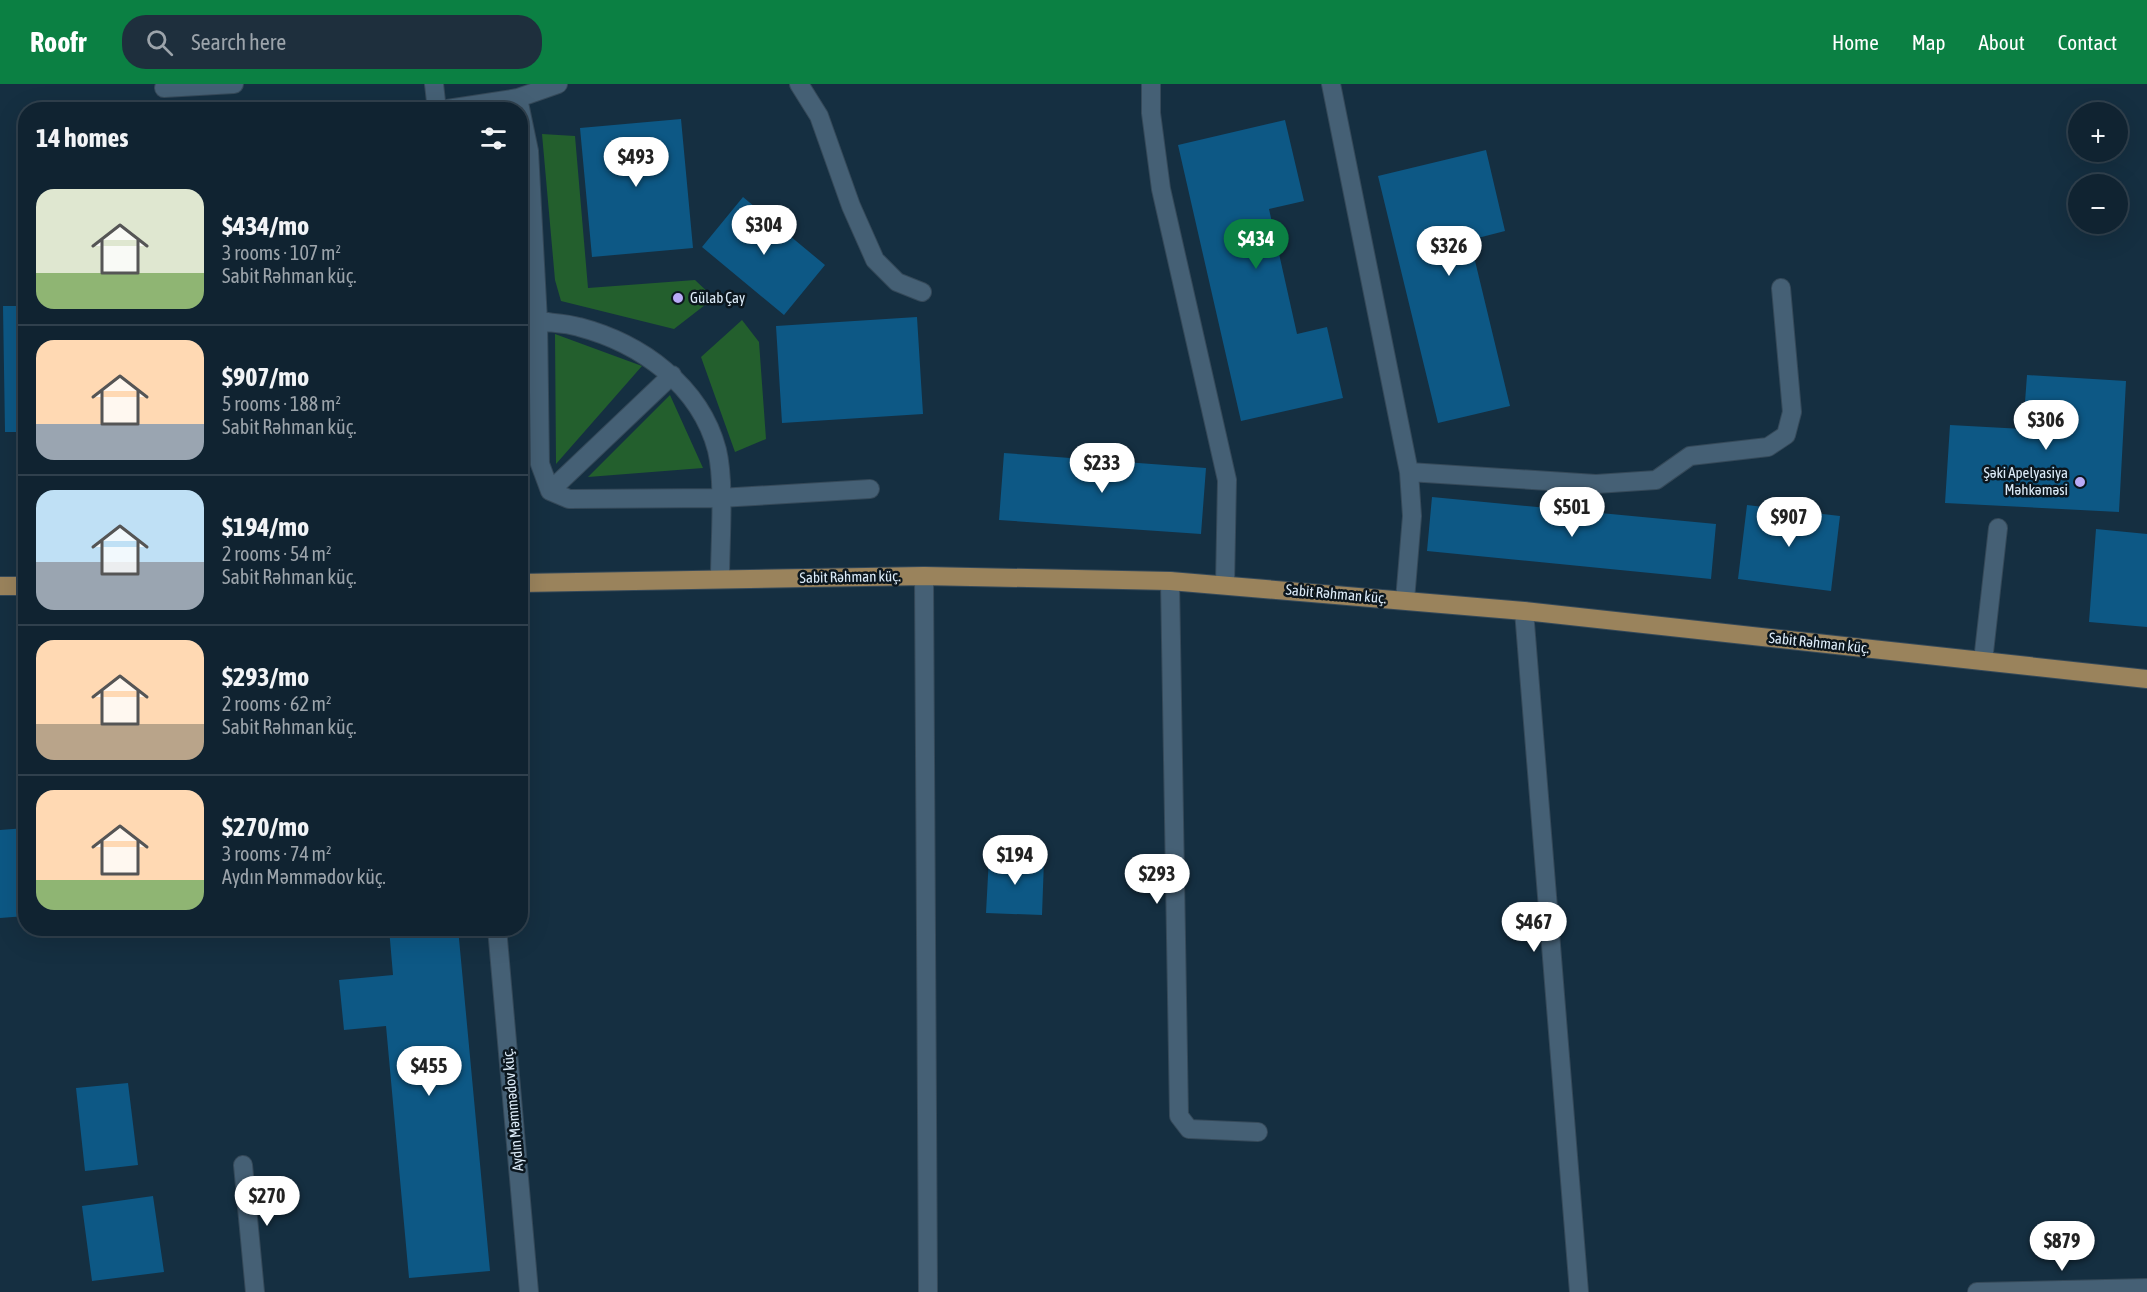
<!DOCTYPE html>
<meta charset="utf-8">
<style>
body{margin:0;font-family:"Asap Condensed",sans-serif;background:#1e2f3d;color:#f1f3f6;height:100vh;display:flex;flex-direction:column;font-size:22px;white-space:nowrap}
*{box-sizing:border-box;margin:0}
p{font-size:20px;color:#9ca4ab}
.icon{flex:none;width:33px;height:33px;fill:none;stroke:currentColor;stroke-width:2;stroke-linecap:round;stroke-linejoin:round}
.map{position:relative;flex:1;overflow:hidden}
.panel{position:absolute;left:18px;top:18px;width:510px;height:834px;display:flex;flex-direction:column;background:#102331;border-radius:24px;box-shadow:0 6px 24px #0002,0 0 0 2px #30404d}
.panel>*{flex:none}
.fabs{position:absolute;left:2068px;top:18px;display:grid;gap:12px}
.fabs a{display:grid;place-items:center;width:60px;height:60px;border-radius:50%;background:#102331;box-shadow:0 6px 24px #0002,0 0 0 2px #30404d;font-size:30px}
.price{position:absolute;translate:-50% -51px;padding:0 14px;border-radius:21px;background:#fff;color:#222;font-size:20px;line-height:39px;filter:drop-shadow(0 2px 3px #0008)}
.price::after{content:'';position:absolute;left:50%;top:36px;width:18px;height:14px;margin-left:-9px;background:inherit;clip-path:polygon(0 0,100% 0,50% 100%)}
.price.on{background:#0b8043;color:#fff}
ul{padding:0;list-style:none}
li{display:flex;align-items:center;gap:18px;height:150px;padding:0 18px}
li+li{border-top:2px solid #30404d}
li span{display:grid;place-items:center;flex:none;width:168px;height:120px;border-radius:18px;color:#555}
li>.icon{margin-inline-start:auto}
span .icon{width:72px;height:72px;fill:#fffc;stroke-width:1}
li b{font-size:26px}
h2{display:flex;justify-content:space-between;align-items:center;height:72px;padding:0 18px;font-size:26px}
header{display:flex;align-items:center;gap:36px;box-sizing:border-box;height:84px;padding:0 30px;background:#0b8043;color:#fff}
header strong{font-size:28px}
nav{display:flex;gap:33px;margin-inline-start:auto;font-size:21px}
.search{width:420px;height:54px;background:#1e2f3d;display:flex;align-items:center;gap:15px;box-sizing:border-box;padding:0 21px;border-radius:24px;color:#9ca4ab;font-size:22px}
.map>svg:first-child{display:block}
</style>
<header>
<strong>Roofr</strong>
<div class="search"><svg class="icon" aria-label="search" viewBox="0 0 24 24"><circle cx="10" cy="10" r="6"/><path d="M15 15l6 6"/></svg>Search here</div>
<nav><a>Home</a><a>Map</a><a>About</a><a>Contact</a></nav>
</header>
<div class="map">
<svg width="2147" height="1208" viewBox="0 0 2147 1208">
<rect width="100%" height="100%" fill="#152f41"/>
<path fill="#235f2d" d="M542 50 575 52 588 204 695 196 714 214 674 245 561 217 555 196Z
M742 236 759 258 766 355 735 368 701 273Z
M555 250 642 282 556 380Z
M670 311 703 384 588 393Z"/>
<path fill="#0d5885" d="M681 35 693 164 592 173 580 44Z
M1285 36 1304 117 1269 125 1297 250 1327 243 1343 314 1241 337 1178 61Z
M1486 66 1505 147 1470 156 1510 322 1438 339 1378 92Z
M743 113 825 181 784 231 702 163Z
M3 222H26V348H5Z
M917 233 923 330 782 339 776 242Z
M2027 291 2126 297 2119 428 1945 419 1950 341 2023 345Z
M1004 369 1206 384 1201 450 999 436Z
M1432 413 1716 440 1711 495 1427 467Z
M1747 421 1840 432 1831 507 1738 495Z
M2096 445 2147 450V543L2089 538Z
M26 744V832L0 834V746Z
M989 773 1044 776 1042 831 986 829Z
M82 844H129V846L83 850Z
M389 844H458L490 1187 409 1194 386 942 344 946 339 896 393 891Z
M128 999 138 1081 85 1087 76 1004Z
M153 1112 164 1188 92 1197 82 1122Z"/>
<g fill="none" stroke-linecap="round" stroke-linejoin="round">
<g stroke="#354959" stroke-width="20">
<path id="minor" d="M434 0 437 26
M799 0 819 32 851 122 875 176 897 198 922 208
M1151 0V29L1161 105 1227 396 1225 501
M1331 0 1409 388 1412 432 1405 516
M164 4 234 0
M518 14 529 67 538 237 540 380 550 407 569 415 720 414 870 405
M441 26 518 14 558 0
M538 237C551 239 566 239 579 243 640 259 700 301 717 366 725 399 720 459 720 494
M1409 388 1596 400 1656 396 1690 372 1768 363 1786 351 1792 328 1781 204
M550 407 672 291
M924 492 928 1208
M1170 497 1179 1032 1189 1045 1258 1048
M1524 527 1579 1208
M1983 577 1998 444
M497 844 529 1208
M243 1081 255 1208
M1977 1208 2147 1204"/>
</g>
<g stroke="#354959" stroke-width="20">
<path id="major" d="M520 499 924 492 1170 497 1524 527 2147 595
M0 502H26"/>
</g>
<use href="#minor" stroke="#456075" stroke-width="18"/>
<use href="#major" stroke="#9a835c" stroke-width="18"/>
</g>
<g fill="#b9abf7" stroke="#0b161e" stroke-width="2">
<circle cx="678" cy="214" r="6"/>
<circle cx="2080" cy="398" r="6"/>
</g>
<g text-anchor="middle" stroke-width="5" stroke-linejoin="round" paint-order="stroke">
<g font-size="15" fill="#dcebf8" stroke="#0b161e" text-anchor="start">
<text x="690" y="219">Gülab Çay</text>
<text x="2068" y="394" text-anchor="end">Şəki Apelyasiya<tspan x="2068" dy="17">Məhkəməsi</tspan></text>
</g>
<g font-size="15" fill="#dcebf8" stroke="#0b161e">
<text transform="translate(850 493) rotate(-1)" y="5">Sabit Rəhman küç.</text>
<text transform="translate(1336 510) rotate(5)" y="5">Sabit Rəhman küç.</text>
<text transform="translate(1819 559) rotate(6)" y="5">Sabit Rəhman küç.</text>
<text transform="translate(513 1026) rotate(-95)" y="5">Aydın Məmmədov küç.</text>
</g>
</g>
</svg>
<div class="fabs">
<a>+</a>
<a>−</a>
</div>
<b class="price" style="left:636px;top:104px">$493</b>
<b class="price" style="left:764px;top:172px">$304</b>
<b class="price on" style="left:1256px;top:186px">$434</b>
<b class="price" style="left:1449px;top:193px">$326</b>
<b class="price" style="left:2046px;top:367px">$306</b>
<b class="price" style="left:1102px;top:410px">$233</b>
<b class="price" style="left:1572px;top:454px">$501</b>
<b class="price" style="left:1789px;top:464px">$907</b>
<b class="price" style="left:1015px;top:802px">$194</b>
<b class="price" style="left:1157px;top:821px">$293</b>
<b class="price" style="left:1534px;top:869px">$467</b>
<b class="price" style="left:429px;top:1013px">$455</b>
<b class="price" style="left:267px;top:1143px">$270</b>
<b class="price" style="left:2062px;top:1188px">$879</b>
<section class="panel">
<h2>14 homes<svg class="icon" aria-label="filters" viewBox="0 0 24 24"><path d="M4 7h16M4 17h16"/><circle cx="9" cy="7" r="2"/><circle cx="15" cy="17" r="2"/></svg></h2>
<ul>
<li><span style="background:linear-gradient(#dfe7d0 70%,#8fb573 0)"><svg class="icon" aria-label="home" viewBox="0 0 24 24"><path d="M3 11l9-7 9 7M6 9v11h12V9"/></svg></span><div><b>$434/mo</b><p>3 rooms · 107 m²</p><p>Sabit Rəhman küç.</p></div></li>
<li><span style="background:linear-gradient(#ffd9b3 70%,#9aa5b1 0)"><svg class="icon" aria-label="home" viewBox="0 0 24 24"><path d="M3 11l9-7 9 7M6 9v11h12V9"/></svg></span><div><b>$907/mo</b><p>5 rooms · 188 m²</p><p>Sabit Rəhman küç.</p></div></li>
<li><span style="background:linear-gradient(#bfe0f5 60%,#9aa5b1 0)"><svg class="icon" aria-label="home" viewBox="0 0 24 24"><path d="M3 11l9-7 9 7M6 9v11h12V9"/></svg></span><div><b>$194/mo</b><p>2 rooms · 54 m²</p><p>Sabit Rəhman küç.</p></div></li>
<li><span style="background:linear-gradient(#ffd9b3 70%,#b9a48a 0)"><svg class="icon" aria-label="home" viewBox="0 0 24 24"><path d="M3 11l9-7 9 7M6 9v11h12V9"/></svg></span><div><b>$293/mo</b><p>2 rooms · 62 m²</p><p>Sabit Rəhman küç.</p></div></li>
<li><span style="background:linear-gradient(#ffd9b3 75%,#8fb573 0)"><svg class="icon" aria-label="home" viewBox="0 0 24 24"><path d="M3 11l9-7 9 7M6 9v11h12V9"/></svg></span><div><b>$270/mo</b><p>3 rooms · 74 m²</p><p>Aydın Məmmədov küç.</p></div></li>
</ul>
</section>
</div>
